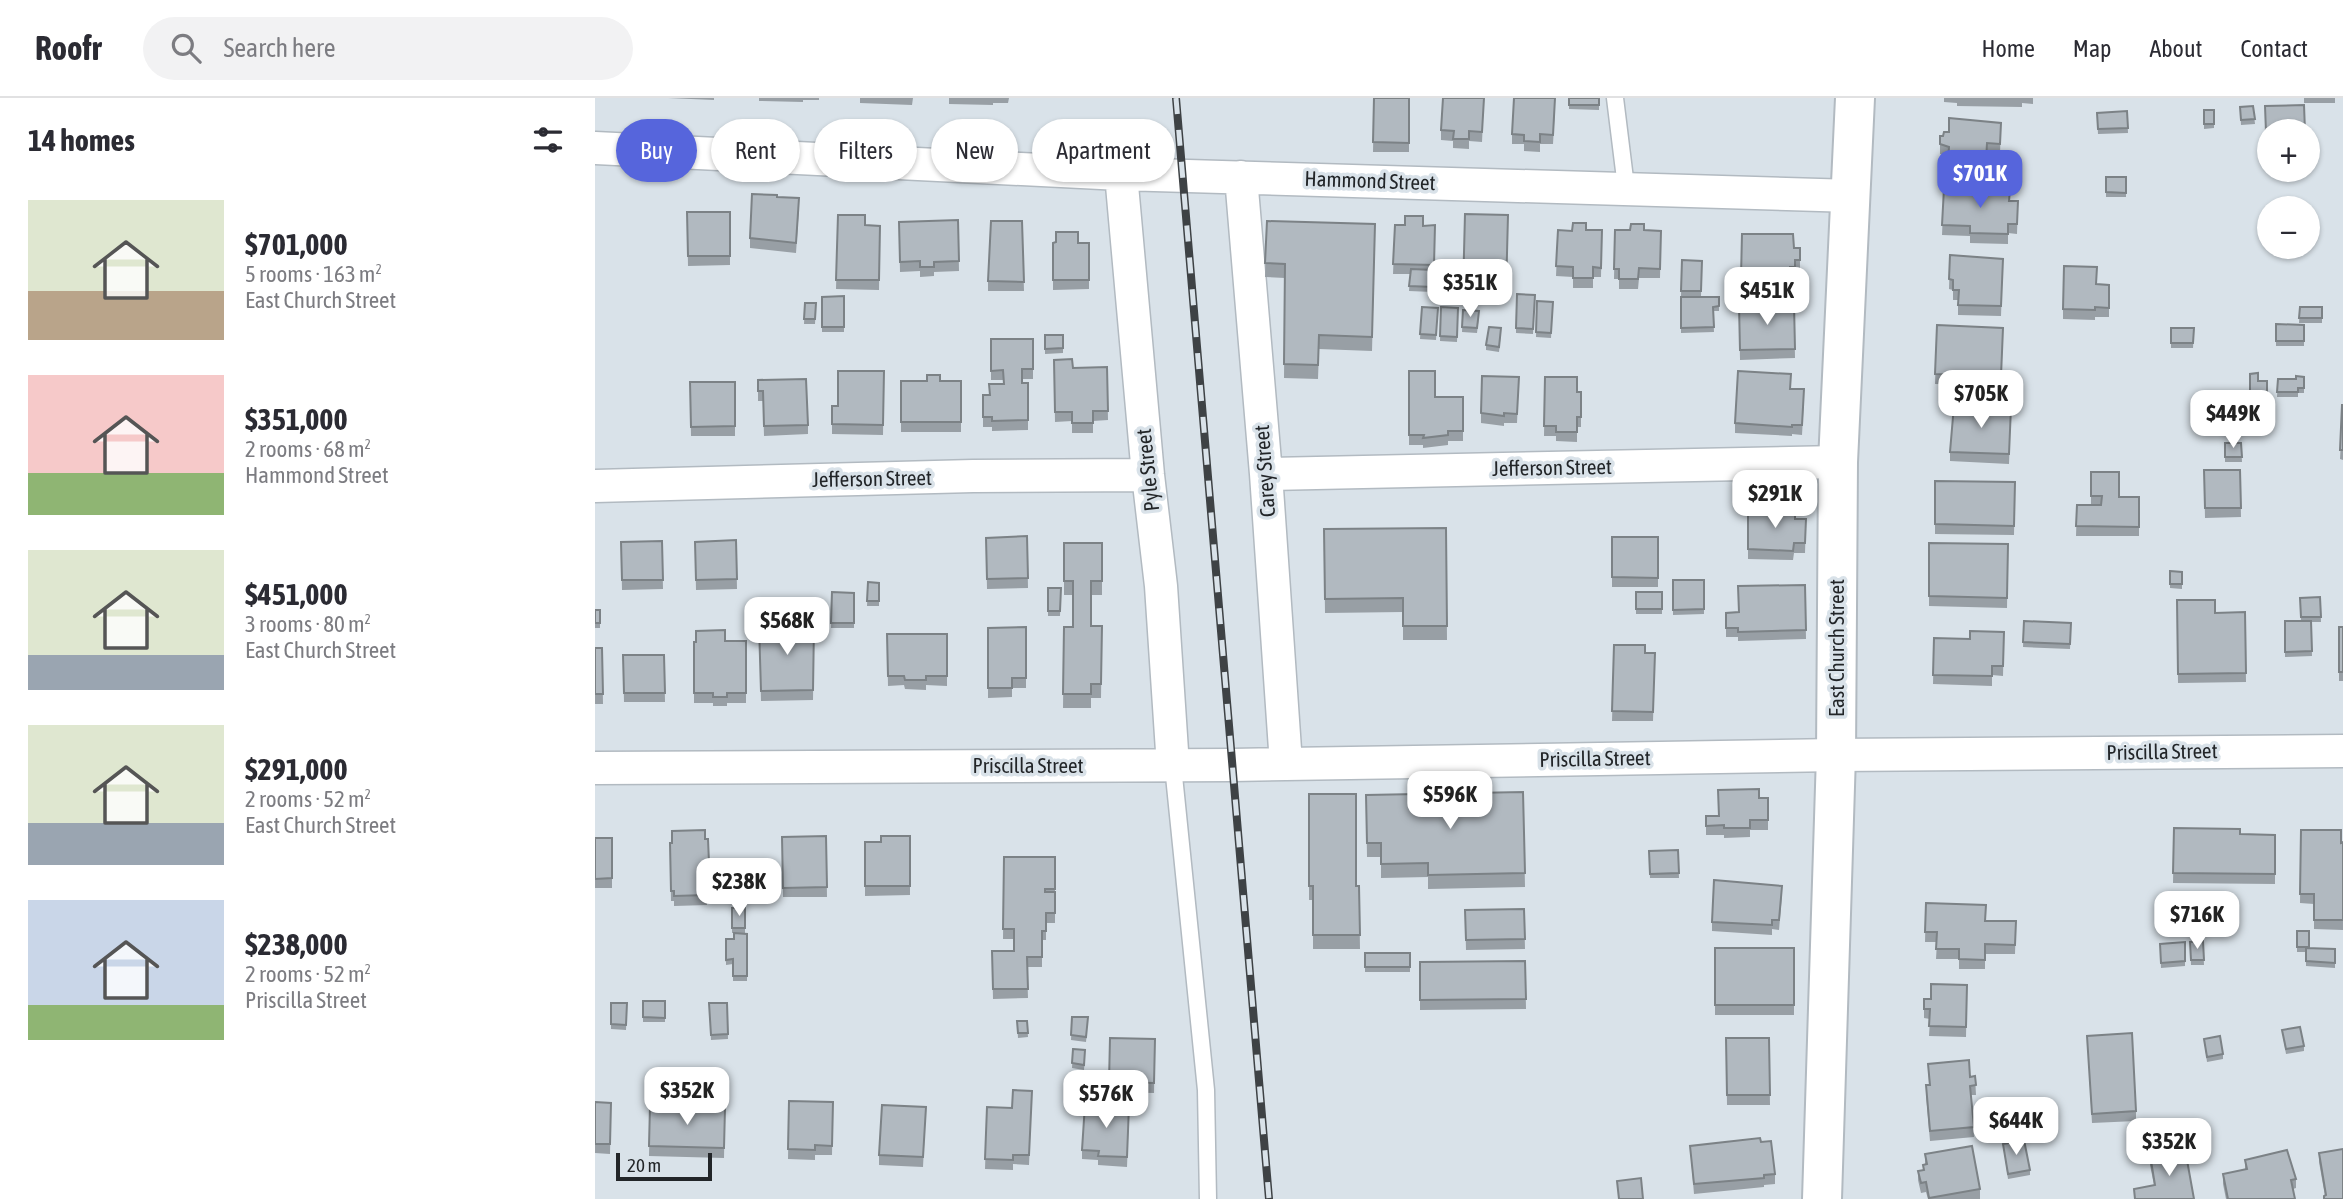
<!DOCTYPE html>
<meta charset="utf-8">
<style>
body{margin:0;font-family:"Asap Condensed",sans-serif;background:#f2f2f3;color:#2b2b33;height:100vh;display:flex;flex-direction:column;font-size:26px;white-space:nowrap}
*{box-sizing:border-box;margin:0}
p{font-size:23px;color:#7c7c81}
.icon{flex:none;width:38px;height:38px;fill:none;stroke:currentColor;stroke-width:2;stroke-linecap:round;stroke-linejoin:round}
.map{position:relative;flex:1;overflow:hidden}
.details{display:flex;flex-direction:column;background:#fff;width:595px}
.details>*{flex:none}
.hud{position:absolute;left:21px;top:21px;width:665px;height:63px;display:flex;gap:14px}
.fabs{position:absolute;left:1662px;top:21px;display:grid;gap:14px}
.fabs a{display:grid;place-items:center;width:63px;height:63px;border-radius:50%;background:#fff;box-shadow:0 2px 5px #0004;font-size:35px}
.scale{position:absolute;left:21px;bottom:18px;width:96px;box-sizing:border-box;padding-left:7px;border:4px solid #222528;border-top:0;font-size:19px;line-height:24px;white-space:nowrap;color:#222528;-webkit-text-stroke:5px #d9e2e9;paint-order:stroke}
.price{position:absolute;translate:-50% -60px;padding:0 16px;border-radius:14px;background:#fff;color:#222;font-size:23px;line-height:46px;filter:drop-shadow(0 2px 4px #0008)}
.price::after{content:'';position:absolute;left:50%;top:42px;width:21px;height:16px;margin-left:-10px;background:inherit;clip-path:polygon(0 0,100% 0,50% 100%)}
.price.active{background:#5665dc;color:#fff}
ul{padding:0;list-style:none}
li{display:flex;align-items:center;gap:21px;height:175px;padding:0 28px}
li span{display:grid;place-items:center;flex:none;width:196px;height:140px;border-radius:0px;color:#555}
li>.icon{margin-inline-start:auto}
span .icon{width:84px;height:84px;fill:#fffc;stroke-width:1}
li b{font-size:30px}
h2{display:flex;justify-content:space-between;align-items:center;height:84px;padding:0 28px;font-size:30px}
.chip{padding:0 24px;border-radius:32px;background:#fff;box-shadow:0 2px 5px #0004;font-size:24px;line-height:63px}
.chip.active{background:#5665dc;color:#fff}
header{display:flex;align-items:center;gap:42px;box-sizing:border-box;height:98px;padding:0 35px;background:#fff;border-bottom:2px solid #e1e1e2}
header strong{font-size:33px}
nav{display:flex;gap:38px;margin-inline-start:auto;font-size:24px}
.search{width:490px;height:63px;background:#f2f2f3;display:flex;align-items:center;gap:18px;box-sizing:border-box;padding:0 24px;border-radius:38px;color:#7c7c81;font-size:26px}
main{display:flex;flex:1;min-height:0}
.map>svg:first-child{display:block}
</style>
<header>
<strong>Roofr</strong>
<div class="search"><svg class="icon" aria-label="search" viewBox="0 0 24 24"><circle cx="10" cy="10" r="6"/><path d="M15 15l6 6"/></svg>Search here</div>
<nav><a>Home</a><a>Map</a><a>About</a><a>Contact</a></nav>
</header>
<main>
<section class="details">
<h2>14 homes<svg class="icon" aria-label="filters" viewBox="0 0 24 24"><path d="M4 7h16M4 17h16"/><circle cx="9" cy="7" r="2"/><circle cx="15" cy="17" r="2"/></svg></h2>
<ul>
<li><span style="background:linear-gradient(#dfe7d0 65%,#b9a48a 0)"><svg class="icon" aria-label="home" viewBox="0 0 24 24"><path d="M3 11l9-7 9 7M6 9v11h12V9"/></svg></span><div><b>$701,000</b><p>5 rooms · 163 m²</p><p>East Church Street</p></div></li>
<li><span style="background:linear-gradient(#f6c9c9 70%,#8fb573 0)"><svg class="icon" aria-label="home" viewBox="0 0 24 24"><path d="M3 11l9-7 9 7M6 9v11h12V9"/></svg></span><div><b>$351,000</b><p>2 rooms · 68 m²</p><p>Hammond Street</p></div></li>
<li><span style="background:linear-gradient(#dfe7d0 75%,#9aa5b1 0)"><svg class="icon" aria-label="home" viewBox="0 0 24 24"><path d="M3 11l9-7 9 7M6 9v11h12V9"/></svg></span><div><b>$451,000</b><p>3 rooms · 80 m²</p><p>East Church Street</p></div></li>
<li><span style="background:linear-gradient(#dfe7d0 70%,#9aa5b1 0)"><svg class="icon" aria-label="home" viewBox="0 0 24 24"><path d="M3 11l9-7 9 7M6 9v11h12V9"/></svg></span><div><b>$291,000</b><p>2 rooms · 52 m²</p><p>East Church Street</p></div></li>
<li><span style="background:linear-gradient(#c9d6e8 75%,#8fb573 0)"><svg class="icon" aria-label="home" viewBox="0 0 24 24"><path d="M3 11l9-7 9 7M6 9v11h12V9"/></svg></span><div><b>$238,000</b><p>2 rooms · 52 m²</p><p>Priscilla Street</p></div></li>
</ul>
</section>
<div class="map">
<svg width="1748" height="1101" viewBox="0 0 1748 1101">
<rect width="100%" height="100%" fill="#d9e2e9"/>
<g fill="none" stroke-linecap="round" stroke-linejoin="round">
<g stroke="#b2bac1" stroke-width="19">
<path id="service" d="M1020 0 1031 89
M578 668 611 992 613 1101"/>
</g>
<g stroke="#b2bac1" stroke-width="35">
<path id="minor" d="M0 50 526 76 1258 98
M526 76 553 377 566 488 578 668
M646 79 671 376 691 666
M671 376 1243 364
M0 388 378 378 553 377
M0 670 637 667 1241 657 1748 653"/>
</g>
<g stroke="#b2bac1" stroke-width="42">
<path id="tertiary" d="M1227 1101 1241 657 1243 364 1260 0"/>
</g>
<use href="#service" stroke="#fff" stroke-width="16"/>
<use href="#minor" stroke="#fff" stroke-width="32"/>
<use href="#tertiary" stroke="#fff" stroke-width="38"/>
<g stroke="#3e4245" stroke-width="8">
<path id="rail" d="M581 0 674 1101"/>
</g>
<use href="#rail" stroke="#d9e2e9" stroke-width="5" stroke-dasharray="16" stroke-linecap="butt"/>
</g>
<path fill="#989fa5" d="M73 0H119V2Z
M164 0H224V2H208V4L164 3Z
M265 0H318L317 7 265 5Z
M354 0H414L413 5H398V7L354 6Z
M779 0H814V54H778Z
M889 0 887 44 874 43V51L858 50V43L846 42V32Z
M974 0H1004V12L974 11Z
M1349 0H1438V6L1427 5V9L1362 8V5L1349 4Z
M1709 0H1740V5H1709Z
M1658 8 1660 26 1646 27 1645 9Z
M1670 8 1675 33V39H1671Z
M960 10 958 46H945V54L929 53V46H917V36Z
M1609 12H1619V30L1609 31Z
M1532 13 1533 35 1503 36 1502 15Z
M1406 25 1405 56 1392 55 1391 74 1353 72V59L1345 56V46L1348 38 1354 34Z
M1511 79H1531V99H1511Z
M1349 90 1415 103H1423L1422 136 1413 135V146L1375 145V138L1347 137Z
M182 99 204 110 201 155 155 150V140Z
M92 114H135V167L93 168Z
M870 116 913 117 911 204 868 203Z
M243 117 270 127 285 128 284 192 241 191Z
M363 122 364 173 339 174V178L325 179V173L305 174 304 124Z
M427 123 429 193H393V183Z
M672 123 780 140 777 253 724 251 723 281 689 280 690 180 670 179Z
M800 127H840L838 194 814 193 815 176H798Z
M963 132H1007L1006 179H998V190H978V179L961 178Z
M1020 132 1066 133 1065 180H1044L1043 191H1024V181H1019Z
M1147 136 1199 150H1205V171H1200V178H1195V188H1146Z
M458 145H494V191L458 192Z
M1355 157 1408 161 1406 218 1363 217V202H1358V192L1354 191Z
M1087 162 1107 163 1106 198H1086Z
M1502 186 1514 187V219H1500V222L1468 221V211Z
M940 197 938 236 921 235V230Z
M249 198V234H227V199Z
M1086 199H1124V213H1118L1119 234 1086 235Z
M942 203 958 204 956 240 941 239Z
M210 205H221L220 226H209Z
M1199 206 1200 260 1145 262 1144 207Z
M827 209 843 210 841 242 825 241Z
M846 209 863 210 862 244 845 243Z
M1705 209H1727V225H1704Z
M868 212 884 218 882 235 867 234Z
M1681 226 1709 227V248H1681Z
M1342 227 1408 230 1406 288 1340 286Z
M1576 230H1599L1598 250H1576Z
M906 235 904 254 891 252V247Z
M450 237H468V255L450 256Z
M396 241H438V281H427V285H433V332L397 333V329H388V297H394L408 286V282H396Z
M459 262 478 270 512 269 513 322 498 323V335H477V323L460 324Z
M289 273 288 337 237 336V308H243Z
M814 273 840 299H868V343H853V347L828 350V347H814Z
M1655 276 1663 283H1672V299H1655Z
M924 279 922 325H909V328L886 325V315Z
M950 279 982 294H986V329H982V344L961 343V338H949Z
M1709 279V295H1703V299H1682L1683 281H1701Z
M163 282 213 327V336L169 338 168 303H163Z
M306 283H366V334H306Z
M95 284H140V338H96Z
M1195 291 1209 301 1207 337 1197 336V338L1140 335V325Z
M1624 302 1659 303V331L1624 330Z
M1748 307V362L1745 361Z
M1416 309 1414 366 1355 363V354Z
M1630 345H1646L1647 364H1630Z
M1609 372H1645L1646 419 1610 420Z
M1496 374 1524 399H1544V438H1481L1482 407H1496Z
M1340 383 1420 384 1419 437 1340 436Z
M1153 412 1200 421H1211L1210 455H1199L1198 462 1153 461Z
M851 430 852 542H808V514L730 515 729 431Z
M432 438 433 490 392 491 391 440Z
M1017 439H1063V489H1017Z
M141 442 142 491 101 492 100 444Z
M67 443 68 491 27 492 26 444Z
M469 445H507V497H496V528H507L506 600H496V610H468L469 529H478V497H469Z
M1334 445 1413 446 1412 510 1334 508Z
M1575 473 1587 474V491L1575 490Z
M1078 482H1109V516L1078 517Z
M273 484 284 485V508H272Z
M1210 487 1211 541 1143 543V539H1131V515L1144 514Z
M453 490H466L465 518H453Z
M237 494 259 495V530H236Z
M1041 494H1067V516H1041Z
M1725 499 1726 524H1716L1717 558 1690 559V523H1706L1705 500Z
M1582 502 1620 515 1650 514 1651 584 1583 585Z
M0 512H5V530H0Z
M1429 523 1476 525 1475 551 1428 549Z
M164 527H219L218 602 166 603Z
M431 529V590H417V599L393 600V530Z
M1744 529H1748V583H1744Z
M1409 534 1408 578 1397 577V588L1338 586 1339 540 1375 541Z
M292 536H352V588L331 587V592L310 591 309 587 293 588Z
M151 543V605H132V608H118V605H99V544Z
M1019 547 1050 555H1060L1058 623H1017Z
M0 550H7L8 606H0Z
M28 557H69L70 604H29Z
M928 694 930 789 833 791V779L786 780V759H772L771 697Z
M714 696 761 788H764L765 851H718V802H714Z
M1164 700H1173V732H1155V739L1129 740V737H1111V718H1124Z
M1579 730 1645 736 1680 737V786L1578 785Z
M1706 732 1748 744V832L1719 831V806L1705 805Z
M231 738 232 799H188L187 739Z
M315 738V797L270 798V744H286Z
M0 740H17V790H0Z
M110 741 115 789V799H112V807L79 808V803H76L75 745Z
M1083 752 1084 780H1055L1054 753Z
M409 759H460V825H451V842H447V869H432L433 900 398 901 397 853H419V841H408Z
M1187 797 1184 832 1177 831V837L1117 833V824Z
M1331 805 1391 823H1421L1420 856H1390V871H1364V861H1341L1342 844H1330Z
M137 810H150V835H137Z
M929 811 930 851 871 852 870 812Z
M1702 833H1714V850L1740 851V870L1711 868V854H1702Z
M152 836V883H138V866L131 867V841H139Z
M1608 843 1609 867H1596L1595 844Z
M1590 844V868L1566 870 1565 846Z
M1120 850H1199V917H1120Z
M770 855H815V874H770Z
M930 863 931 911 825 912V864Z
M1372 887 1371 939 1334 938 1335 921 1329 920V901H1336Z
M48 903H70V924H48Z
M16 905H32L31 932 16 931Z
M114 905H132L133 941 116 942Z
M477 919H493L491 944 476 942Z
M422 923H432L433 939 423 940Z
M1687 932 1709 948V953L1691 956Z
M1492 938 1541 1013V1023L1497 1025Z
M515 940 560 941 559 995 514 994Z
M1131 940H1174L1175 1007H1132Z
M1609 941 1628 956V961L1612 964Z
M478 951 490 952 489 972 477 970Z
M1333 966 1375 979 1380 978 1381 997H1376L1379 1039 1335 1043 1331 997V987H1334Z
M437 993 434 1067 418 1066V1072L390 1071 392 1009 417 1010Z
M194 1003 238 1004 237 1057H220V1062L193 1061Z
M0 1004 16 1005 15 1056 0 1055Z
M55 1008 130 1010 129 1060 54 1058Z
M331 1009 328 1069 284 1067V1057Z
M534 1016 532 1069 503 1067V1062L487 1061V1052Z
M1166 1044 1180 1076V1086L1169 1087V1089L1099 1096 1095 1048Z
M1408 1046 1435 1072V1077L1413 1081Z
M1724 1055 1748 1101 1730 1098 1724 1064Z
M1330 1056 1385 1091V1101H1333L1331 1094 1326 1095 1323 1082V1073L1328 1072V1067H1330Z
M1555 1057 1599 1101H1539V1091L1559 1087 1555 1067Z
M1650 1062 1701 1081V1090L1698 1091 1700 1101H1631L1628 1086V1076L1650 1072Z"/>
<path fill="#b1b9c0" stroke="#7c8286" stroke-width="2" d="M779 0H814V45L778 44Z
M848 0H889L887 34 874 33V41H858L859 33 846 32Z
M919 0H960L958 37 945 36V44L929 43V37L917 36Z
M974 0H1004V7H974Z
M1709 7 1710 33H1675V34H1671L1670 8Z
M1658 8 1660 21 1646 22 1645 9Z
M1609 12H1619V26H1609Z
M1532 13 1533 30 1503 31 1502 15Z
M1354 20 1406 25 1405 46 1392 45 1391 64 1353 62 1354 49 1345 46V38H1348L1349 34H1354Z
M1511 79H1531V95L1511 94Z
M1349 90 1415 92 1414 103H1423L1422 126H1413V136L1375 135V128L1347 127Z
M157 96 182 97V99L204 100 201 145 155 140Z
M92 114H135V158H93Z
M870 116 913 117 911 194 868 193Z
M243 117H270V127L285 128 284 182H241Z
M810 118H828V128L840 127 839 167 798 166 800 127H810Z
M363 122 364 163 339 164V169H325V163L305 164 304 124Z
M396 123H427L429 184 393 183Z
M672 123 780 126 777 239 724 237 723 267 689 266 690 166 670 165Z
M978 125H991V132H1007L1006 170 998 169V180H978V169L961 168 963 132 977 133Z
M1036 126H1049V132L1066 133 1065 171 1044 170 1043 181H1024V171H1019L1020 132H1035Z
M461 134H483V145H494V182H458V145L461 144Z
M1147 136H1198L1199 150H1205V162H1200V169H1195V179H1146Z
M1355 157 1408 161 1406 208 1363 207 1364 192H1358V182L1354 181Z
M1087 162 1107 163 1106 193H1086Z
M1469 168 1502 169 1501 186 1514 187V210L1500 209V212L1468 211Z
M816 171 839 172 838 189 814 188Z
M922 196 940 197 938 231 921 230Z
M249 198V229H227V199Z
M1086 199H1124V208L1118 209 1119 229 1086 230Z
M942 203 958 204 956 235 941 234Z
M210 205H221L220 221H209Z
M1199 206 1200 251 1145 252 1144 207Z
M827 209 843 210 841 237 825 236Z
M846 209 863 210 862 239 845 238Z
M1705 209H1727V220H1704Z
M868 212 884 213 882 230 867 229Z
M1681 226 1709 227V243H1681Z
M1342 227 1408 230 1406 278 1340 276Z
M894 229 906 230 904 249 891 247Z
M1576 230H1599L1598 245H1576Z
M450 237H468V250L450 251Z
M396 241H438V271H427V285H433V322L397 323V319H388V297H395L394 286H409L408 272 396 273Z
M477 261 478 270 512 269 513 313H498V325H477V314H460L459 262Z
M243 273H289L288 327 237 326V308H243Z
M814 273H840V299H868V333H853V337L828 340 829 337H814Z
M1143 273 1196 276 1195 291H1209L1207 327H1197V329L1140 325Z
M1663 275V283H1672V294H1655V276Z
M332 277H345V283H366V324H306V283H332Z
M887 278 924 279 922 316 909 315V318L886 315Z
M1701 278 1709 279V290H1703V294H1682L1683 281H1701Z
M950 279H982V294H986V319H982V334H961V328H949Z
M211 281 213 327 169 328 168 293H163V282Z
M95 284H140V328L96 329Z
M1624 302 1659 303V326L1624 325Z
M1359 307 1416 309 1414 356 1355 354Z
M1747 307H1748V352H1745Z
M1630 345H1646L1647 359H1630Z
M1609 372H1645L1646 410H1610Z
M1496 374H1524V399H1544V429L1481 428 1482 407H1506L1507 398H1496Z
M1340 383 1420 384 1419 428 1340 426Z
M1153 412 1200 413V421H1211L1210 445H1199L1198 453 1153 451Z
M851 430 852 528H808V500L730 501 729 431Z
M432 438 433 480 392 481 391 440Z
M1017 439H1063V480L1017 479Z
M141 442 142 481 101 482 100 444Z
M67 443 68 482H27L26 444Z
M469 445H507V483H496V528H507L506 586H496V596H468L469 529H478V483H469Z
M1334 445 1413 446 1412 500 1334 498Z
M1575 473 1587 474V486H1575Z
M1078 482H1109V511L1078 512Z
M273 484 284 485V503H272Z
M1210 487 1211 532 1143 534V530H1131V515L1144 514 1143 488Z
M453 490H466L465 513H453Z
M237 494 259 495V525H236Z
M1041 494H1067V511H1041Z
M1725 499 1726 519H1706L1705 500Z
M1582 502H1620V515L1650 514 1651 575 1583 576Z
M0 512H5V525H0Z
M1429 523 1476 525 1475 546 1428 544Z
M1690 523H1716L1717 553 1690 554Z
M164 527H219L218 592 166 593Z
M431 529V580H417V590H393V530Z
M1744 529H1748V574H1744Z
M130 532V543H151V595H132V599H118V595H99V544H101V533Z
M1375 533 1409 534 1408 568H1397V578L1338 577 1339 540 1375 541Z
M292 536H352V578H331V582H310L309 578H293Z
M1019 547H1050V555H1060L1058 614 1017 613Z
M0 550H7L8 596H0Z
M28 557H69L70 595H29Z
M1164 691V700H1173V722H1155V730H1129V727L1111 728V718H1124L1123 692Z
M928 694 930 775 833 777V765L786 766V745H772L771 697Z
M714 696H761V788H764L765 837H718V788H714Z
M1579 730 1645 731V736L1680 737V776L1578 775Z
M110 732V741H113L115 789H111L112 797 79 798V793H76L75 745H77V733Z
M1706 732H1746V745L1748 744V822H1719V796H1705Z
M231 738 232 789 188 790 187 739Z
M286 738H315V788H270V744H286Z
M0 740H17V780L0 781Z
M1083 752 1084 775 1055 776 1054 753Z
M409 759H460V791H450V794H460V815H451V833H447V859H432L433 891H398L397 853H419V831H408Z
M1119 782 1187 788 1184 822H1177V827L1117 824Z
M1331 805 1391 807 1390 823H1421L1420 847 1390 846V862L1364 861V851H1341L1342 834H1330Z
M137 810H150V830H137Z
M929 811 930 841 871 842 870 812Z
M1702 833H1714V849H1702Z
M139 835 152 836V878H138V861L131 862V841H139Z
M1608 843 1609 862H1596L1595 844Z
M1590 844V863L1566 865 1565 846Z
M1120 850H1199V907H1120Z
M1711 850 1740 851V865L1711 863Z
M770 855H815V869H770Z
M930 863 931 901 825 902V864Z
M1336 886 1372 887 1371 929 1334 928 1335 911H1329V901H1336Z
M48 903H70V920L48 919Z
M16 905H32L31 927 16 926Z
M114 905H132L133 936 116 937Z
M477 919H493L491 939 476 937Z
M422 923H432L433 935H423Z
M1705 929 1709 948 1691 951 1687 932Z
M1537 935 1541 1013 1497 1016 1492 938Z
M1625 938 1628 956 1612 959 1609 941Z
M515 940 560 941 559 985 514 984Z
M1131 940H1174L1175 997H1132Z
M478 951 490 952 489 967 477 965Z
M1374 962 1375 979 1380 978 1381 987 1375 988 1379 1029 1335 1033 1331 987H1335L1333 966Z
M418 992 437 993 434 1057H418V1062L390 1061 392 1009 417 1010Z
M194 1003 238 1004 237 1048 220 1047V1052L193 1051Z
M0 1004 16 1005 15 1046H0Z
M490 1006 534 1007 532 1059 503 1058 504 1053 487 1052Z
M287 1007 331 1009 328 1059 284 1057Z
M55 1008 130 1010 129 1050 54 1048Z
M1165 1040 1166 1044 1176 1043 1180 1076 1169 1077V1080L1099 1086 1095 1048Z
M1429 1042 1435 1072 1413 1076 1408 1046Z
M1377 1048 1385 1091 1334 1100 1331 1084 1326 1085 1323 1073 1329 1072 1328 1067 1332 1066 1330 1056Z
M1590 1051 1599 1101H1540L1539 1091 1560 1087 1555 1057Z
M1748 1051V1101H1729V1098L1731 1097 1724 1055Z
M1692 1052 1701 1081 1696 1082 1700 1101H1633L1628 1076 1652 1071 1650 1062Z
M1046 1080 1048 1101H1024L1022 1083Z"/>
<g text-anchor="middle" stroke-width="7" stroke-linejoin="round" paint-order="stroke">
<g font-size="21" fill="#222528" stroke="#d9e2e9">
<text transform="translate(775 83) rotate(2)" y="7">Hammond Street</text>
<text transform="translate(957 370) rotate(-1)" y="7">Jefferson Street</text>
<text transform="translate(553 372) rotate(-96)" y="7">Pyle Street</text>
<text transform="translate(670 373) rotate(-94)" y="7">Carey Street</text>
<text transform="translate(277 381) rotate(-1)" y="7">Jefferson Street</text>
<text transform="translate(1242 550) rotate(-90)" y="7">East Church Street</text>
<text transform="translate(1567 654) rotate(-1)" y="7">Priscilla Street</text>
<text transform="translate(1000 661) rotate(-1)" y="7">Priscilla Street</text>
<text x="433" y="675">Priscilla Street</text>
</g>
</g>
</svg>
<div class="fabs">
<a>+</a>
<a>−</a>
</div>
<div class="scale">20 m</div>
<b class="price active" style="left:1385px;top:112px">$701K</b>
<b class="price" style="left:875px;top:221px">$351K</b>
<b class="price" style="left:1172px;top:229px">$451K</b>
<b class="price" style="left:1386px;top:332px">$705K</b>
<b class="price" style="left:1638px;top:352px">$449K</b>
<b class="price" style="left:1180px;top:432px">$291K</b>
<b class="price" style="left:192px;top:559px">$568K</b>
<b class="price" style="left:855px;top:733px">$596K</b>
<b class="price" style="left:144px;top:820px">$238K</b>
<b class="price" style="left:1602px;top:853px">$716K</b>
<b class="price" style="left:92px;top:1029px">$352K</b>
<b class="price" style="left:511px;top:1032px">$576K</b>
<b class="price" style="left:1421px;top:1059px">$644K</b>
<b class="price" style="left:1574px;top:1080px">$352K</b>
<div class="hud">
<a class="chip active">Buy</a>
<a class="chip">Rent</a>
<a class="chip">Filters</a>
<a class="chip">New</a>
<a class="chip">Apartment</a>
</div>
</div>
</main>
